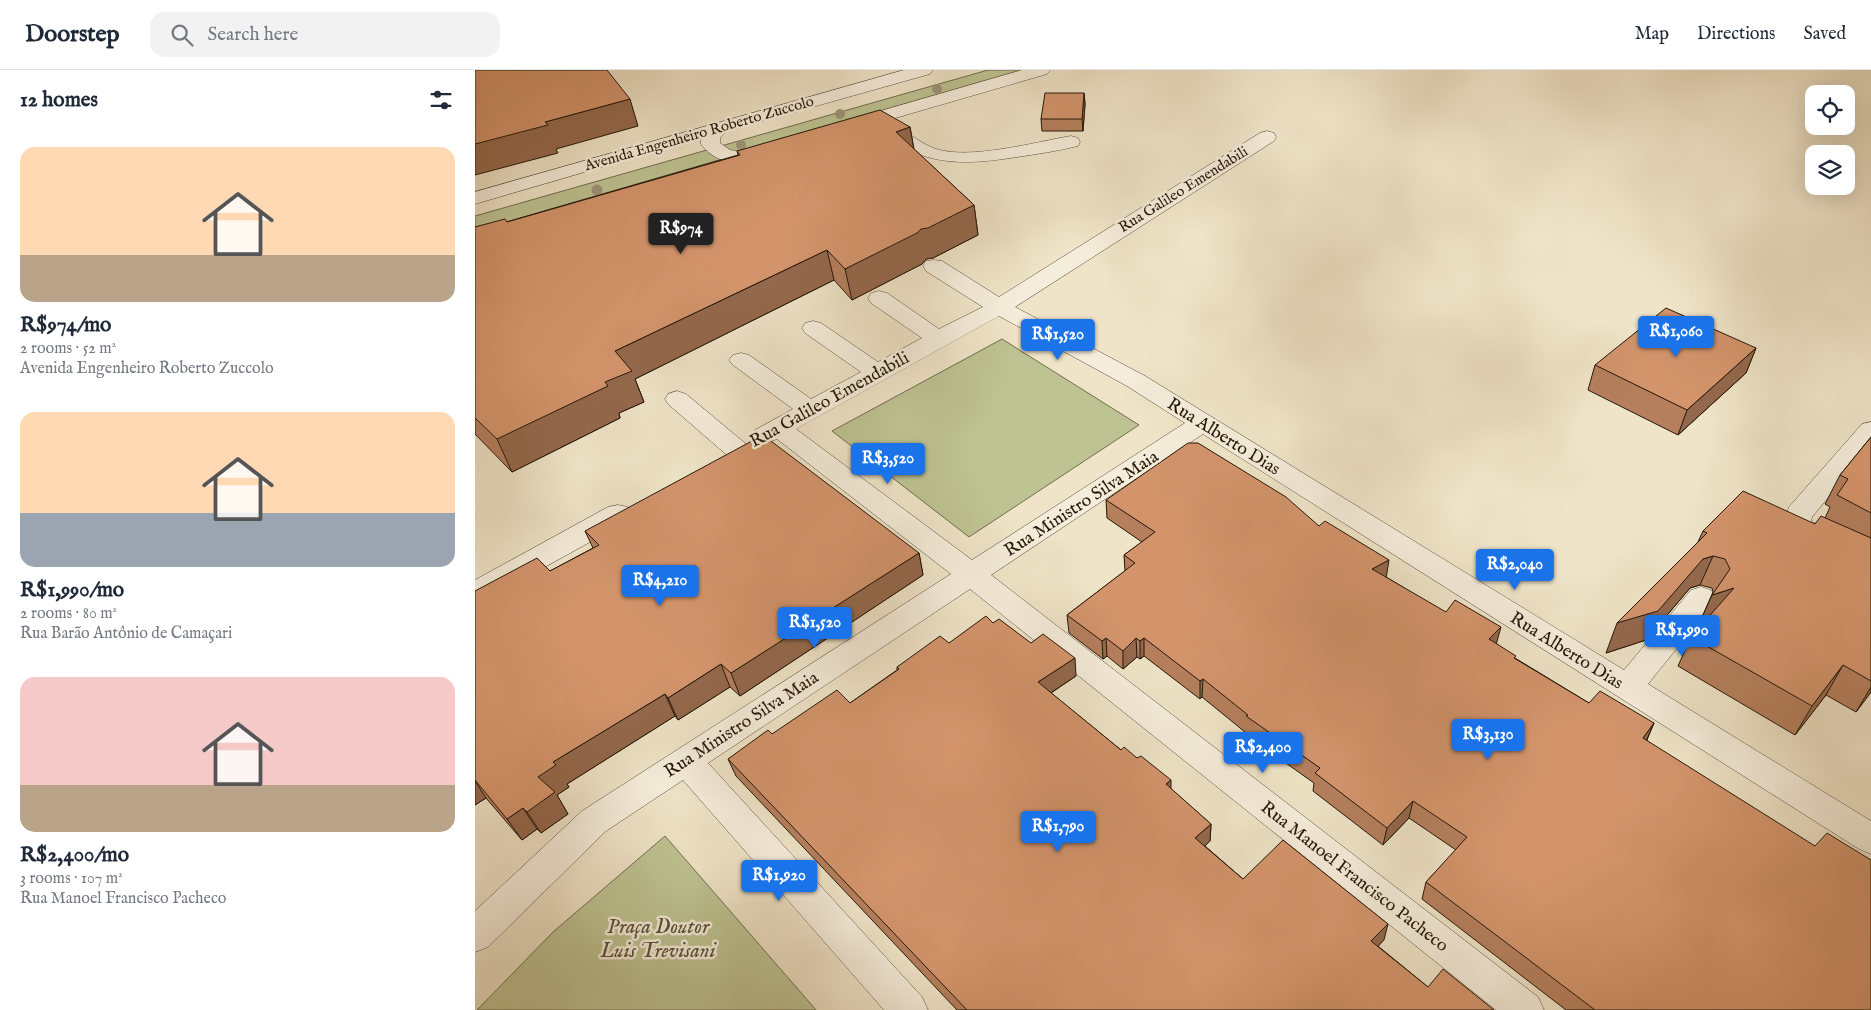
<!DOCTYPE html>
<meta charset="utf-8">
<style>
body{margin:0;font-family:"IM FELL English",serif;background:#f2f2f3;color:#1f2937;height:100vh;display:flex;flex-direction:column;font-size:19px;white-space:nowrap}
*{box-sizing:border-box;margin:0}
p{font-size:16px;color:#747a83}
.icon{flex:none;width:28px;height:28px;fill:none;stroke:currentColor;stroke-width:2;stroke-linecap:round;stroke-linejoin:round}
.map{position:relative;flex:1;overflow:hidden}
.sheet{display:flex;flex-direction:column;background:#fff;width:475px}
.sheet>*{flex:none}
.tools{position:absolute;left:1330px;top:15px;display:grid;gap:10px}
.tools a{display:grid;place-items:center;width:50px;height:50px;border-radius:10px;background:#fff;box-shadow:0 5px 20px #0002;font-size:25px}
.price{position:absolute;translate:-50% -42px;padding:0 11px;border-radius:5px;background:#1a73e8;color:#fff;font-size:16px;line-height:32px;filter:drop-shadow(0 1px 2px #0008)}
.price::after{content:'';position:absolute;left:50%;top:30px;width:15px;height:11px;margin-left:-8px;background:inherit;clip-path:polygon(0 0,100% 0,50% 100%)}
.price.active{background:#222;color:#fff}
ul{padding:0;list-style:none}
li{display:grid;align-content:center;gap:10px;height:265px;padding:0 20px}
li span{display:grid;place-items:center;height:155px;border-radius:15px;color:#555}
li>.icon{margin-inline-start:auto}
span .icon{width:90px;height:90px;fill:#fffc;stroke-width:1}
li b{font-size:21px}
h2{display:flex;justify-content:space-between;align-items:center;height:60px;padding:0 20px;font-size:21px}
header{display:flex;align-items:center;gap:30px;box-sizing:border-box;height:70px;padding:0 25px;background:#fff;border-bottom:1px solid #e0e1e3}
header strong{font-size:24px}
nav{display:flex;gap:28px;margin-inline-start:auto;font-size:18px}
.search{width:350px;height:45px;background:#f2f2f3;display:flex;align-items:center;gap:12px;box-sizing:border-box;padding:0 18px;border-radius:15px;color:#747a83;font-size:19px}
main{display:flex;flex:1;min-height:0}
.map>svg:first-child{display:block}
</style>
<header>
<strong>Doorstep</strong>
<div class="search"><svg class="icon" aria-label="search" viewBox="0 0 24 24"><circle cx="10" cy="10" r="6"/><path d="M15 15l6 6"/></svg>Search here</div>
<nav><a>Map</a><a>Directions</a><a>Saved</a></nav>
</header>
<main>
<section class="sheet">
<h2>12 homes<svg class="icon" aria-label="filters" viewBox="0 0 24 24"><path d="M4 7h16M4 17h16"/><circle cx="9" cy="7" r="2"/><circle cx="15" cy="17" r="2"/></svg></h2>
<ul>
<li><span style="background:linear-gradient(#ffd9b3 70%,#b9a48a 0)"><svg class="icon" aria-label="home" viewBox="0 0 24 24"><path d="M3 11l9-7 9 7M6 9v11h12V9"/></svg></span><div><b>R$974/mo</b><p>2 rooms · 52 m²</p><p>Avenida Engenheiro Roberto Zuccolo</p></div></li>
<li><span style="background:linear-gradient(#ffd9b3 65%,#9aa5b1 0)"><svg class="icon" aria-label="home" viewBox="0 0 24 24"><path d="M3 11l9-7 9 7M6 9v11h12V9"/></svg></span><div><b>R$1,990/mo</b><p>2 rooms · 80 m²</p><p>Rua Barão Antônio de Camaçari</p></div></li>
<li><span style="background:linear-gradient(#f6c9c9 70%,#b9a48a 0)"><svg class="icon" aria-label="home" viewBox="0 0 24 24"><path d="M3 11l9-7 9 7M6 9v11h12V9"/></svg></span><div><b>R$2,400/mo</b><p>3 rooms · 107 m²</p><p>Rua Manoel Francisco Pacheco</p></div></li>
</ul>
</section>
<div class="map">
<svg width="1396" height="940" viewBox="0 0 1396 940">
<rect width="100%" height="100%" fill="#efe4c8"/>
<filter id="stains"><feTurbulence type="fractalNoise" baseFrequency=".004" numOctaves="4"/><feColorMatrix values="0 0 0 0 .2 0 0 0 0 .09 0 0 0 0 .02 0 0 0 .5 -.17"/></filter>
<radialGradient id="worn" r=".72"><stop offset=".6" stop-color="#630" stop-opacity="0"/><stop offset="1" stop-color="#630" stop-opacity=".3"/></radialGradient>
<path fill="#bec393" stroke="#716d4e" d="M513 0H553L0 161V146Z
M527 269 664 355 494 467 357 361Z
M190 766 341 940H2L78 862Z"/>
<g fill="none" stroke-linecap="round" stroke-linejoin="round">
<g stroke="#574a38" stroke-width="1">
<path id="minor" d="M429 0H458L455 4 252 61 245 68V73L255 80 275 83 278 87 275 91C257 96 236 89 226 74V68L0 134V122Z
M547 0H575L572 4 410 51C428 57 443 73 461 79 496 90 560 72 596 66L603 68 605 72 603 76C583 81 562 84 542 87 485 96 449 96 400 60L399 55 378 61 371 59 369 55 371 51Z
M792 61 799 63 801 67 799 71 540 237 670 306 1149 600 1216 520 1226 517 1236 520 1240 528 1236 536 1173 614 1396 751V784L1384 779 728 364 516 505 1063 927 1069 940H1021L495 519 233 693 447 927 453 940H409L208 710 131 761 13 877 0 882V841L107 741 476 504 302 369 289 374 280 372 276 366 280 360 318 339 258 295 254 290 258 285 266 283 274 285 336 329 386 302 330 263 327 258 330 253 338 251 346 253 403 292 447 268 396 233 393 228 396 223 404 221 412 223 464 259 508 237 451 201 448 196 451 191 459 190 467 191 524 227 785 63ZM524 246 652 316 710 353 497 490 321 359Z
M202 321 211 324 271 374 275 380 271 386 262 388 253 386 193 334 190 329 193 324Z
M1396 352V376L1337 447 1336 451 1396 483V505L1319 468 1309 451 1314 437 1387 354Z
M143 435 153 437 156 444 153 451 10 530 0 534V510L133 437Z"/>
</g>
<use href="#minor" fill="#f5eddb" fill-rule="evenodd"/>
</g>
<g fill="#9d9479">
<circle cx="462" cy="19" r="5"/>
<circle cx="365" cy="44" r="5"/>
<circle cx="266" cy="75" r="5"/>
<circle cx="122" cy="120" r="5.5"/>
</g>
<path fill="#b57f5d" stroke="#241708" d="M609 23 610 34 608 61H567L566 49Z
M435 57 439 79 499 135 503 165 458 188 451 189 447 194 377 230 359 210 160 309 169 332 144 343 145 348 37 402 0 364V157L32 152 263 85 262 81Z
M1281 278 1271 303 1203 365 1113 320 1120 295Z
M1396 367V622L1381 642 1351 625 1320 665 1203 596 1216 567 1228 553 1224 554 1238 522 1237 518 1225 515 1215 518 1171 570 1131 583 1223 472 1228 461 1340 454 1350 448 1355 437 1350 434 1365 405Z
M631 430 844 456 911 507 1022 574 1040 588 1114 633 1179 653 1172 670 1396 940H1091L947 829 951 812 981 780 934 748 908 775 838 721 839 713 770 664V662L727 627 725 629 669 586 665 589 662 587 648 599 632 586 628 589 594 563 592 545 650 501 649 485 667 472 632 448Z
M110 461 444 483 448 505 265 626 255 617 203 650 200 646 92 714 94 717 82 725 93 744 66 763 62 759 47 770 11 728 0 735V521L75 501 118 478Z
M518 553 601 606 576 623 646 680 696 719 736 754 735 771 730 776 768 809 909 870 903 876 953 917 1019 940H482L261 706 253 689 297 664 375 633 422 600V597Z"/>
<path fill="#94684c" stroke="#241708" d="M609 23 610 34 608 61 607 49Z
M155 29 163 56 81 79 83 83 0 105V74L70 52Z
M435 57 440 86 421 62Z
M499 135 503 165 458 188 451 189 447 194 377 230 370 199 446 159Z
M352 180 359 210 160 309 169 332 144 343 145 348 37 402 22 369 130 312 140 281Z
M1281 278 1271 303 1203 365 1212 340Z
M444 483 448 505 265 626 256 603Z
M1238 486 1225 515 1215 518 1171 570 1131 583 1142 553 1228 489Z
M914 490 911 509 897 499Z
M1259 518 1246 547 1224 554 1237 525Z
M1026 557 1021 575 1014 569Z
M631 568 632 586 628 589 627 571Z
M661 568 662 587 648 599V581Z
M669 568V586L665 589V571Z
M600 588 601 606 565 630 563 612Z
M246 594 255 617 203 650 193 628Z
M1368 595 1351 625 1320 665 1337 636Z
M728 609 727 627 725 629V611Z
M1396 617V622L1381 642Z
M190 624 200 646 92 714 94 717 82 725 93 744 66 763 52 742 63 707 78 692Z
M1179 653 1171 671 1168 668Z
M696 710V727L691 714Z
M0 711 11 728 0 735Z
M938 731 934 748 908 775 912 758Z
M48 738 62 759 47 770 32 749Z
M736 754 735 771 720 785V768Z
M913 854 909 870 893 887 896 871Z"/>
<path fill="#d3946c" stroke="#241708" d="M0 0H132L155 29 70 52 73 55 0 74Z
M570 23H609L607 49H566Z
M405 40 435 57 421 62 499 135 453 158 446 159 442 163 370 199 352 180 140 281 157 301 130 312 133 316 22 369 0 348V157L30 149 32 152 265 85 262 81Z
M1191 238 1281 278 1212 340 1120 295Z
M288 365 444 483 256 603 246 594 193 628 190 624 78 692 81 695 63 707 80 722 52 742 48 738 32 749 0 710V521L62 488 75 501 124 475 110 461Z
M1396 367V443L1362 425 1373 409 1365 405Z
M713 373H723L811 427 844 456 850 451 914 490 897 499 971 542 980 530 1026 557 1014 569 1041 586 1039 588 1114 633 1125 621 1179 653 1168 668 1340 776 1352 763 1396 790V940H1120L951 812 992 767 938 731 912 758 840 703 845 698 771 646 773 645 728 609 725 611 669 568 665 571 661 568 648 581 631 568 627 571 592 545 660 493 649 485 680 462 631 430Z
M1268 421 1340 454 1346 446 1396 468V611L1368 595 1337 636 1216 567 1259 518 1237 525 1255 499 1250 489 1238 486 1228 489 1183 541 1142 553 1232 463 1228 461Z
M511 546 518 553 524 549 556 573 568 564 600 588 563 612 646 680 649 677 662 688 666 686 696 710 691 714 736 754 720 768 768 809 808 770 913 854 896 871 953 917 968 899 1019 940H492L253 689 293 660 297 664 362 620 375 633 424 599 422 597 465 566 474 573Z"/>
<g text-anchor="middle" stroke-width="5" stroke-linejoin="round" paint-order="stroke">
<g font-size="15" fill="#241708" stroke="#f5eddb">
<text transform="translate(224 63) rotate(-16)" y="5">Avenida Engenheiro Roberto Zuccolo</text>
<text transform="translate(708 119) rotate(-32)" y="5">Rua Galileo Emendabili</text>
</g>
<g font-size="18" fill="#241708" stroke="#f5eddb">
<text transform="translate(354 329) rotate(-29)" y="6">Rua Galileo Emendabili</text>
<text transform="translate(749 366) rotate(32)" y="6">Rua Alberto Dias</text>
<text transform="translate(606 433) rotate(-33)" y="6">Rua Ministro Silva Maia</text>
<text transform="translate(1092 580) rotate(32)" y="6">Rua Alberto Dias</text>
<text transform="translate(266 654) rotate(-33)" y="6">Rua Ministro Silva Maia</text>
<text transform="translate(880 806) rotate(38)" y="6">Rua Manoel Francisco Pacheco</text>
</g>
<g font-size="21" font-style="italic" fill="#5a5339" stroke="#f5eddb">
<text x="183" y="863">Praça Doutor<tspan x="183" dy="24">Luis Trevisani</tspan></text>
</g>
</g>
<rect width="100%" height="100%" filter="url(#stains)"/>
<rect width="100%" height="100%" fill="url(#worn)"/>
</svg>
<div class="tools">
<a><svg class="icon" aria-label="locate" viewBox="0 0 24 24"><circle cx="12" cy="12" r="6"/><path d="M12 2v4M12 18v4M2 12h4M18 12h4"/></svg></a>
<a><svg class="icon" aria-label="layers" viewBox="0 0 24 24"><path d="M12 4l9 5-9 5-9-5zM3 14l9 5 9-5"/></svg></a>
</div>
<b class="price active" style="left:206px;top:185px">R$974</b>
<b class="price" style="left:1201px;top:288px">R$1,060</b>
<b class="price" style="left:583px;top:291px">R$1,520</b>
<b class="price" style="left:413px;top:415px">R$3,520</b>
<b class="price" style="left:1040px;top:521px">R$2,040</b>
<b class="price" style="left:185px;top:537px">R$4,210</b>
<b class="price" style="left:340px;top:579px">R$1,520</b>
<b class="price" style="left:1207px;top:587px">R$1,990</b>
<b class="price" style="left:1013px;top:691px">R$3,130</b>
<b class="price" style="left:788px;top:704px">R$2,400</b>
<b class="price" style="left:583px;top:783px">R$1,790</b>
<b class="price" style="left:304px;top:832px">R$1,920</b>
</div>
</main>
